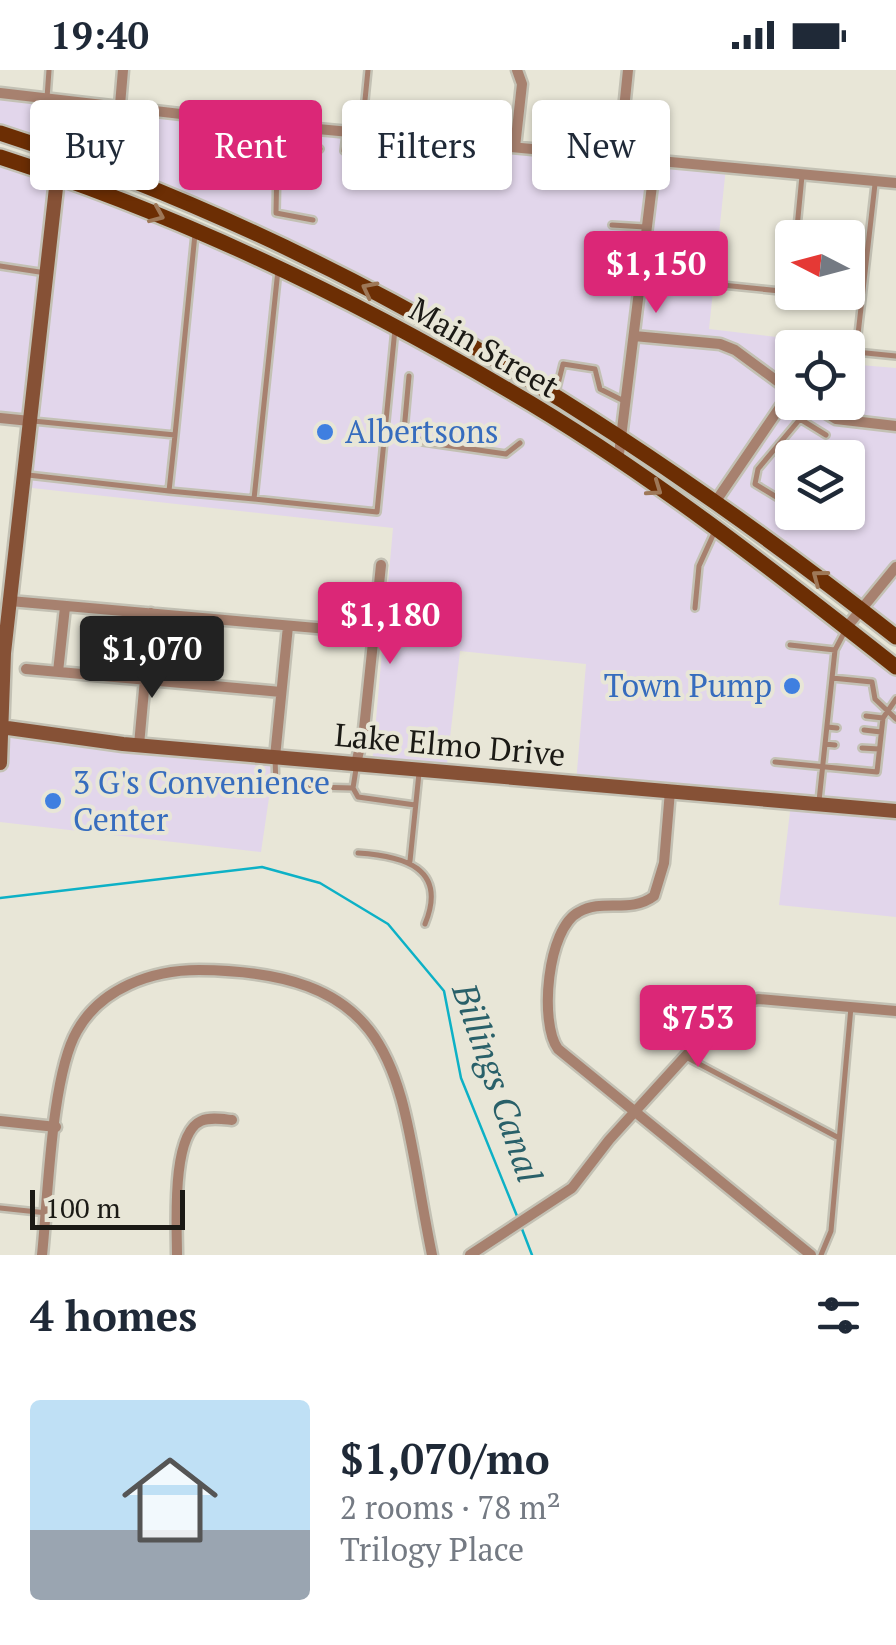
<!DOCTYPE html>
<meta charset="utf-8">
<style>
body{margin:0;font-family:"PT Serif",serif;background:#f2f2f3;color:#1f2937;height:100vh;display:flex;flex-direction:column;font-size:38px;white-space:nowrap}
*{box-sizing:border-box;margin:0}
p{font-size:32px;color:#747a83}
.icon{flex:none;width:55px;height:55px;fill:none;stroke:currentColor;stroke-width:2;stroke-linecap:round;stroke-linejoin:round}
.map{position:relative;height:1185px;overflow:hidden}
.details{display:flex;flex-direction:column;background:#fff;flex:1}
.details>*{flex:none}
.banner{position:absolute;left:30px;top:30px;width:838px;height:90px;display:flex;gap:20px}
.needle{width:65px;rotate:276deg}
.controls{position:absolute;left:775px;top:150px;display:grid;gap:20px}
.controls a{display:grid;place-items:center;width:90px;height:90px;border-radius:10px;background:#fff;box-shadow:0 2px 8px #0004;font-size:50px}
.scale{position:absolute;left:30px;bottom:25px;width:155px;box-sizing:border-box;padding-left:10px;border:5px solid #1b1a15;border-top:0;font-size:28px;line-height:35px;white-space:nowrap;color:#1b1a15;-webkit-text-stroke:8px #e8e6d7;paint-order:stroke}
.price{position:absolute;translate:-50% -85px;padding:0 22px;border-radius:10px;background:#db2777;color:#fff;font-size:32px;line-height:65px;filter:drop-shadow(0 2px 5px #0008)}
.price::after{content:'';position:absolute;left:50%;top:60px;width:30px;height:22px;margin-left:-15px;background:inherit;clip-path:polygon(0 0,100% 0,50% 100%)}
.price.current{background:#222;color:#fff}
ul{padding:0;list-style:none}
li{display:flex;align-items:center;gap:30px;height:250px;padding:0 30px}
li span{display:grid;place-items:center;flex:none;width:280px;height:200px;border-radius:10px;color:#555}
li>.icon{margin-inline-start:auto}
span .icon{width:120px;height:120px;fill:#fffc;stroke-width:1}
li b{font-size:42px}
h2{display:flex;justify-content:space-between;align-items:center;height:120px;padding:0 30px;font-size:42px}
.pill{padding:0 35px;border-radius:10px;background:#fff;box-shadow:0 2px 8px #0004;font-size:35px;line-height:90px}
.pill.current{background:#db2777;color:#fff}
.status{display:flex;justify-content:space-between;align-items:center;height:70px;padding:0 50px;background:#fff;direction:ltr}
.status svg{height:28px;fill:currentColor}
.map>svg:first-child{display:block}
</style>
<div class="status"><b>19:40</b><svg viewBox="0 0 49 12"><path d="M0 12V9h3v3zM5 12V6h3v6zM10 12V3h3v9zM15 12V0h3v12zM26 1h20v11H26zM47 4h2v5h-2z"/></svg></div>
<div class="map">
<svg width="896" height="1185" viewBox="0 0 896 1185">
<rect width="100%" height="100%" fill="#e8e6d7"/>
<path fill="#e2d6eb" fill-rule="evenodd" d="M0 23 726 97 709 259 793 269 808 277 792 278V332H848V294L896 298V567L625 366 301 185 0 63ZM792 388H848V442H792Z
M0 87 57 105 396 258 618 393 896 597V847L779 835 791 733 576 713 586 594 460 581 446 702 372 695 393 458 23 417 30 351 0 348Z
M0 571 3 657 275 687 261 782 0 752Z"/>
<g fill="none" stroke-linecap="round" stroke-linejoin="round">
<path stroke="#0db1c6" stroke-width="2.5" d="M0 828 262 797 320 813 388 854 444 921 461 1008 517 1146
M522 1159 532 1185"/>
<g stroke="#c3c1b4" stroke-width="10">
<path id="lane" d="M47 28 49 0
M362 60 368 0
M344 81 346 64
M875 114 856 282 896 286
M313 150 276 143 277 92 287 75 320 79
M612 155 645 157
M796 168 802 106
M0 196 46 203
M722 215 790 222 792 201
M409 306 404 361 409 370 506 384 520 373
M556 322 563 294 595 299 600 319 626 332
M33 351 175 365 195 164
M175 365 169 421 254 429 278 200
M28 405 169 421
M254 429 377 442 395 259
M783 431 755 414 758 399 800 349 826 365
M695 538 699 496 714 463
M790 575 835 580
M832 608 872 612 875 629 896 649
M866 646 883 648
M827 657 837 658
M864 660 881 662
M825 674 835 675
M862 678 879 679
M275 688 276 716 353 718
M775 692 877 702 883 648 896 629
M356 699 353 718 358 727 415 735
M819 731 835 580 845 561
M358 783C404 786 448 798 425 854
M410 791 419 703
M686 987 839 1068
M0 1138 47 1143
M821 1185 831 1161 851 937"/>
</g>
<g stroke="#c3c1b4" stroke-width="15">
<path id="street" d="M0 23 275 55 896 113
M120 35 123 0
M515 77 522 14 517 0
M619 88 628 0
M634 266 720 274 735 280 792 322
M808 332 836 349 896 356
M0 348 30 351
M618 392 655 91
M716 431 791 321
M10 531 373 563
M846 558 896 497
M26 599 281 622
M58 602 65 537
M139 675 151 543
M275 687 288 556
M356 694 364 659 381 495
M670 721 664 793 654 826C630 844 603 828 579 842 547 858 539 953 558 979L811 1185
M0 1051 56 1057
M42 1185C48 1129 51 1006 77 961 101 918 152 900 199 900 412 902 397 1016 432 1185
M177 1185C177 1156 171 1064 201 1051 210 1047 222 1049 232 1050
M470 1185 572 1118 609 1070 731 936 758 929 896 941"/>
</g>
<g stroke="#c3c1b4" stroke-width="19">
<path id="secondary" d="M0 657 123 674 896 741
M0 693 4 583 60 82"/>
</g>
<g stroke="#c3c1b4" stroke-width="20">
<path id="primary" d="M0 63C331 170 624 353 896 567
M0 87C177 144 347 225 508 320 643 398 773 500 896 597"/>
</g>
<use href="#lane" stroke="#a7816f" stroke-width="5"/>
<use href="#street" stroke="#a7816f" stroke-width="10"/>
<use href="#secondary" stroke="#865136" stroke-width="14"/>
<use href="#primary" stroke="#6c2e04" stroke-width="15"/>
</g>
<defs><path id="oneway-chevron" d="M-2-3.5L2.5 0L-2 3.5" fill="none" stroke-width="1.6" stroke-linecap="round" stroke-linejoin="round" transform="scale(2.5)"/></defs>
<g stroke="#9e7858">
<use href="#oneway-chevron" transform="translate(157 145) rotate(23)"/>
<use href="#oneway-chevron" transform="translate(369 219) rotate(-153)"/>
<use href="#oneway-chevron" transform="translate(655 419) rotate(35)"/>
<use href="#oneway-chevron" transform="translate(819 507) rotate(-143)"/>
</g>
<g fill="#3f7fe0" stroke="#e8e6d7" stroke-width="4">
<circle cx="325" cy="362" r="10"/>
<circle cx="792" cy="616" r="10"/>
<circle cx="53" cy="731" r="10"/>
</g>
<g text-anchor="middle" stroke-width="8" stroke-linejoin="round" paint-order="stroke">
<g font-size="32" fill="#1b1a15" stroke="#e8e6d7">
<text transform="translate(484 278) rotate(30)" y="11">Main Street</text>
<text transform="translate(450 675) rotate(5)" y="11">Lake Elmo Drive</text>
</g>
<g font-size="32" fill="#366cbe" stroke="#e8e6d7" text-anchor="start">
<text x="345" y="373">Albertsons</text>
<text x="772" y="627" text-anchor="end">Town Pump</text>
<text x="73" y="724">3 G's Convenience<tspan x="73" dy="37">Center</tspan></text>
</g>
<g font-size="35" font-style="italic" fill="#296069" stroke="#e8e6d7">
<text transform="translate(497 1013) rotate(71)" y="12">Billings Canal</text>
</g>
</g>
</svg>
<div class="controls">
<a><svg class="needle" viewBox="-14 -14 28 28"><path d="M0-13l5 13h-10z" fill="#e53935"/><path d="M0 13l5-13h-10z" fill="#747a83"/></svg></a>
<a><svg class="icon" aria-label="locate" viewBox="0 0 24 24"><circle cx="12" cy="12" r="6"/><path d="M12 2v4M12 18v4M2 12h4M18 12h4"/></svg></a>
<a><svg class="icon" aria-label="layers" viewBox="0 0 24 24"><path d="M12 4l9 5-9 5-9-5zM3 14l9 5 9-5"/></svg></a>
</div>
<div class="scale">100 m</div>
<b class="price" style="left:656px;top:246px">$1,150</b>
<b class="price" style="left:390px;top:597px">$1,180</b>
<b class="price current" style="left:152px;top:631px">$1,070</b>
<b class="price" style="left:698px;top:1000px">$753</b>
<div class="banner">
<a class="pill">Buy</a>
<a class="pill current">Rent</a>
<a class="pill">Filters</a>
<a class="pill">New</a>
</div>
</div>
<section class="details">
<h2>4 homes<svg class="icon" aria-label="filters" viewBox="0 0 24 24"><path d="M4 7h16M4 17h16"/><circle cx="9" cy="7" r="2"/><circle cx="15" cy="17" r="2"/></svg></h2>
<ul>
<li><span style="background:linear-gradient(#bfe0f5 65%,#9aa5b1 0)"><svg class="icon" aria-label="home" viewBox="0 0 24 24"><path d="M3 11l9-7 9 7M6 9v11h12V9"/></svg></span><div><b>$1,070/mo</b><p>2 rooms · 78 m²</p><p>Trilogy Place</p></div></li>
</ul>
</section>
